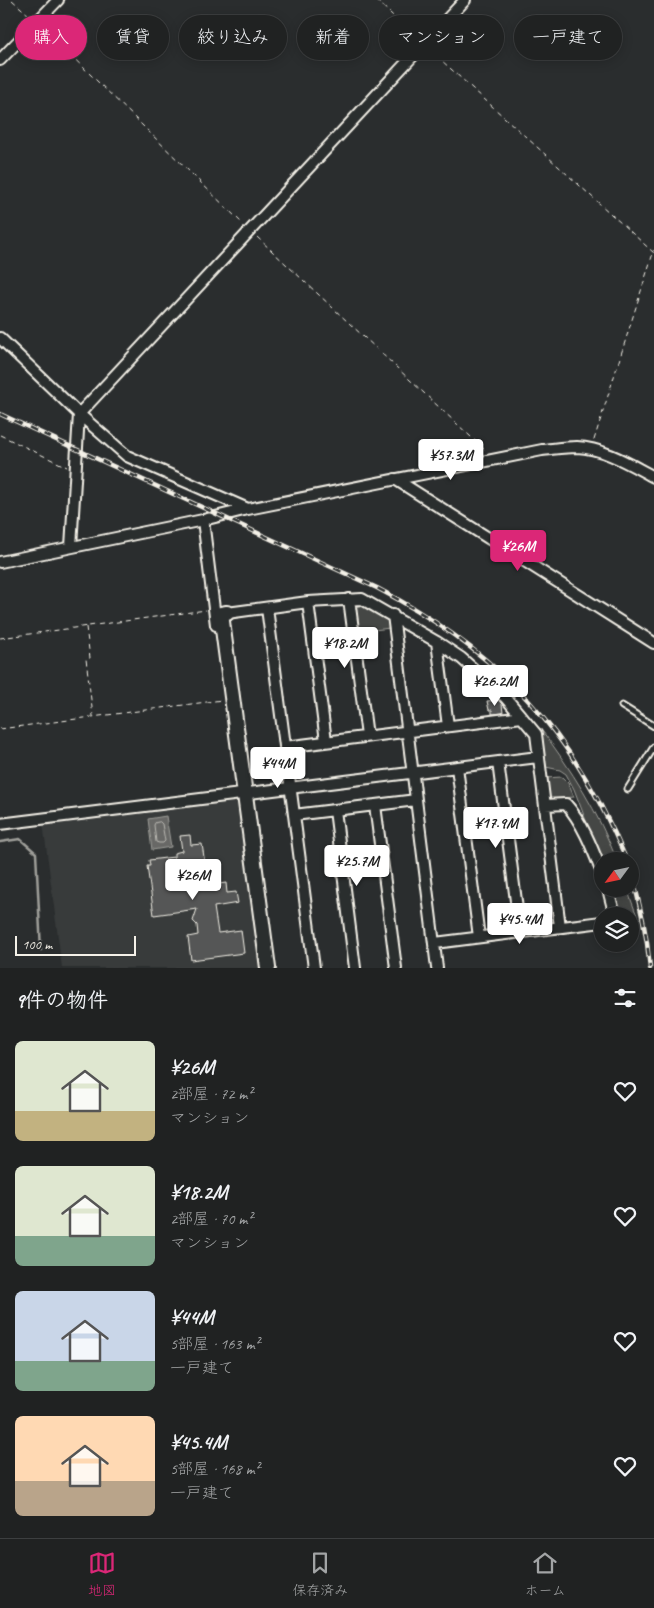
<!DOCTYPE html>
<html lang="ja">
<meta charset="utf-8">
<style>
body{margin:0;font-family:Caveat,"Klee One",sans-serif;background:#2d2f2f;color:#f1f3f6;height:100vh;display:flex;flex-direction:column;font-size:19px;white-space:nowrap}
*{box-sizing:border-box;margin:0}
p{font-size:16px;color:#a2a4a5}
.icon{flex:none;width:28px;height:28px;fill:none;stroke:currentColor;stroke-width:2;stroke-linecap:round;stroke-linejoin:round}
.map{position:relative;height:968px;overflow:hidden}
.drawer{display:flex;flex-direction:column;background:#202222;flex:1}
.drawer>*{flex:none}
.hud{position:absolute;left:15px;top:15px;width:625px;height:45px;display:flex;gap:10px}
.needle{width:32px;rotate:237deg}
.buttons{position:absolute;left:594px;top:852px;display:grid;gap:10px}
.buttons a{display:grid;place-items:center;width:45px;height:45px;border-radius:50%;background:#202222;box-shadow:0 2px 12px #0003,0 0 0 1px #3d3f40;font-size:25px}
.scale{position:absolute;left:15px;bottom:12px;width:121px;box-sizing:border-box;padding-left:5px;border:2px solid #f4f1e8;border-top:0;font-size:14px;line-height:18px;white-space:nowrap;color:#f4f1e8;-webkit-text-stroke:4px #2a2d2e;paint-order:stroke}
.price{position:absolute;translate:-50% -42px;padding:0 11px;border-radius:5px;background:#fff;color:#222;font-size:16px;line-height:32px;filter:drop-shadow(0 1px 2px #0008)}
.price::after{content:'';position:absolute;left:50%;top:30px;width:15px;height:11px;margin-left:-8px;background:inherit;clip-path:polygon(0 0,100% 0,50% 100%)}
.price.active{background:#db2777;color:#fff}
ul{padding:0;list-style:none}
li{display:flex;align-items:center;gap:15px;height:125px;padding:0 15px}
li span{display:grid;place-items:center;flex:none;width:140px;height:100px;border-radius:8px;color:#555}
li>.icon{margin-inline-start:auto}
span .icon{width:60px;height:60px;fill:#fffc;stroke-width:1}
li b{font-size:21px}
h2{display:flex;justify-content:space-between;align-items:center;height:60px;padding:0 15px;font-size:21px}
.pill{padding:0 18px;border-radius:22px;background:#202222;box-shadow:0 2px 12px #0003,0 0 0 1px #3d3f40;font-size:18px;line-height:45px}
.pill.active{background:#db2777;color:#fff}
.menu{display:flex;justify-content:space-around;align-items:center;height:70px;border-top:1px solid #3d3f40;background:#202222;font-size:14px;color:#a2a4a5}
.menu a{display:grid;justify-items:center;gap:2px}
.menu .active{color:#db2777}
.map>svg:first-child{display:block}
</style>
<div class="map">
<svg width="654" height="968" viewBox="0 0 654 968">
<rect width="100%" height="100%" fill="#2a2d2e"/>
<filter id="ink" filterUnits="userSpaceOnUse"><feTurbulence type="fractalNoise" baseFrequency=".02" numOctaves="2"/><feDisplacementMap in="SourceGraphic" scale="10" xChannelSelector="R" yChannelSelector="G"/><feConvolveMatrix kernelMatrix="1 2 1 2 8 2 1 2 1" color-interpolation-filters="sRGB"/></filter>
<g filter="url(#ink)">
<path fill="#373a3a" d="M234 798 239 804 259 968H62L43 823Z"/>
<path fill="#444645" stroke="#9c9c96" d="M360 605 390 618V628L358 632 354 609Z
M540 728C571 769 599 813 617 861H602V863L574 789 566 774 560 770 546 767Z
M562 777 568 783 574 797 552 799 547 795 545 778Z
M613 889H627L637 916H624Z"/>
<path fill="#676866" stroke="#9f9f9a" d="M166 816 171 847 152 850 148 819Z"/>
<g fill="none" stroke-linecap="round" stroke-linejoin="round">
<path stroke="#bcbab4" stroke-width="1" d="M160 822 162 824 165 841 163 843H159L156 842 154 825 155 823Z"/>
<path stroke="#9f9f9a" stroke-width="2.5" d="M0 842 20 839 36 853 41 950"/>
</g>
<path fill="#555756" stroke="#f4f1e8" d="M498 700 502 704 503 713 492 714V710H489L487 701Z
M190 835 191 845 202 844 205 864 194 866 197 887 226 883 227 893 236 892 238 903 214 907 218 933 241 930 244 953 191 960 188 937 198 935 197 925 193 921 197 909 154 915 147 866H150L149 860 174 857V853L182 851 180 836Z"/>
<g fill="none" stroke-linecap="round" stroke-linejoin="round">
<g stroke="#f4f1e8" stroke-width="9">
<path id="lane" d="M622 706 654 726
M628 789 654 747"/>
</g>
<g stroke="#f4f1e8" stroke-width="14">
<path id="street" d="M0 60 58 0
M0 338 79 414 71 547
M395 479 654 643
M248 509 542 450C553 449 565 447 577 447 604 448 631 465 654 477
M0 562 203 520
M349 599 367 736
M308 602 326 741
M267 608 314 968
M227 613 308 602 362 599 437 642 461 658 505 697 536 734 560 927
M393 615 437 968
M216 625 203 520 248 509 127 456 79 414 465 0
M437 642 448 726
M285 747 522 717
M498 762 520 932
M457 767 479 937
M375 805 396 968
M545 805 566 804C583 823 593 850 602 873
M335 810 355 968
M294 815 416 800
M0 824 538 757
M608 889 615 916
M435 943 602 922"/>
</g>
<g stroke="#f4f1e8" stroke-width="18">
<path id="secondary" d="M227 613 221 614 268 968"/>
</g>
<path stroke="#f4f1e8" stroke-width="1" stroke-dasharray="5 4" stroke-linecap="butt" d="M12 0 30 16
M376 0 418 39
M44 29 243 224
M430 50 654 253
M257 237 486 451
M0 435 67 467
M594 440 654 250
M86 627 90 658 86 659 93 716
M0 638 206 610
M0 729 222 700"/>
<use href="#lane" stroke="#2a2d2e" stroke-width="5"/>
<use href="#street" stroke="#2a2d2e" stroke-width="10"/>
<use href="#secondary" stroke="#2a2d2e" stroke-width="14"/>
<g stroke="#f4f1e8" stroke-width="4.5">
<path id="rail" d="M0 414 377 588C501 653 573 732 627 861
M630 870C640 902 647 935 650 968"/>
</g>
<use href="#rail" stroke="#2a2d2e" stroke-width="2.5" stroke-dasharray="8" stroke-linecap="butt"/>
</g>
</g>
</svg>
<div class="buttons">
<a><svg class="needle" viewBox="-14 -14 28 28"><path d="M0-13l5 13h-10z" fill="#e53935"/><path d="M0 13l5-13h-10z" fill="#a2a4a5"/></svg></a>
<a><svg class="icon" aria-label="layers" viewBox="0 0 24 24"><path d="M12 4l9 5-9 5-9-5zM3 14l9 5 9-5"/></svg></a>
</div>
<div class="scale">100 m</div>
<b class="price" style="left:451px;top:481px">¥57.3M</b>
<b class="price active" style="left:518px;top:572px">¥26M</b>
<b class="price" style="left:345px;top:669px">¥18.2M</b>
<b class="price" style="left:495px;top:707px">¥26.2M</b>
<b class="price" style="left:278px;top:789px">¥44M</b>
<b class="price" style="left:496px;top:849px">¥17.9M</b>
<b class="price" style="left:357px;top:887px">¥25.7M</b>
<b class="price" style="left:193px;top:901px">¥26M</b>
<b class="price" style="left:520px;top:945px">¥45.4M</b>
<div class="hud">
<a class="pill active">購入</a>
<a class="pill">賃貸</a>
<a class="pill">絞り込み</a>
<a class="pill">新着</a>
<a class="pill">マンション</a>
<a class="pill">一戸建て</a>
</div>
</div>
<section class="drawer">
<h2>9件の物件<svg class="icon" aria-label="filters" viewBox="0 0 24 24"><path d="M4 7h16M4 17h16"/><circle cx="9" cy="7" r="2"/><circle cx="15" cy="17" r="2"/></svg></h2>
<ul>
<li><span style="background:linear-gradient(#dfe7d0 70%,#c2b280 0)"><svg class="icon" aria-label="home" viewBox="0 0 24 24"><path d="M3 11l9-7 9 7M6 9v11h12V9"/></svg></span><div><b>¥26M</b><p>2部屋 · 72 m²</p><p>マンション</p></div><svg class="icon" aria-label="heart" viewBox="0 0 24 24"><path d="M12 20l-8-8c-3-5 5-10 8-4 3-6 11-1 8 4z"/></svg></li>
<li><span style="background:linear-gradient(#dfe7d0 70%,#7fa58c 0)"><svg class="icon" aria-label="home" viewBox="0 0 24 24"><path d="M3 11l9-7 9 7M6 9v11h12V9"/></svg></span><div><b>¥18.2M</b><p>2部屋 · 70 m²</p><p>マンション</p></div><svg class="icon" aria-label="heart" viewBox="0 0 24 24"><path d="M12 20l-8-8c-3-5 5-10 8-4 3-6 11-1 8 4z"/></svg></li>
<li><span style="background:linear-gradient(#c9d6e8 70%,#7fa58c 0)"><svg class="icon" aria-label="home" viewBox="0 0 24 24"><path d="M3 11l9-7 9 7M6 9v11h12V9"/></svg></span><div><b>¥44M</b><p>5部屋 · 163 m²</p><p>一戸建て</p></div><svg class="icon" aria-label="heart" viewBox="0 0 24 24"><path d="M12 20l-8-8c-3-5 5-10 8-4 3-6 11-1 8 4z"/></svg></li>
<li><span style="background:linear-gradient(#ffd9b3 65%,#b9a48a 0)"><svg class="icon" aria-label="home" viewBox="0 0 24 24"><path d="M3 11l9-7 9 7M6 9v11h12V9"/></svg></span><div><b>¥45.4M</b><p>5部屋 · 168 m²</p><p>一戸建て</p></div><svg class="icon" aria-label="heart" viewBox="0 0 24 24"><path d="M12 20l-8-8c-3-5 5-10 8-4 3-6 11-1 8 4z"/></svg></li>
</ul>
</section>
<nav class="menu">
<a class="active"><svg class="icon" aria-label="map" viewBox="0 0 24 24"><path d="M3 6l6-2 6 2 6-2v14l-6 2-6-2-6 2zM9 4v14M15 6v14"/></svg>地図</a>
<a><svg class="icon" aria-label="saved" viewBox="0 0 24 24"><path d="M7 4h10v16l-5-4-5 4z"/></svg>保存済み</a>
<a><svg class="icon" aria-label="home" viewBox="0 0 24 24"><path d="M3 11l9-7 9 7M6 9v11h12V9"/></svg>ホーム</a>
</nav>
